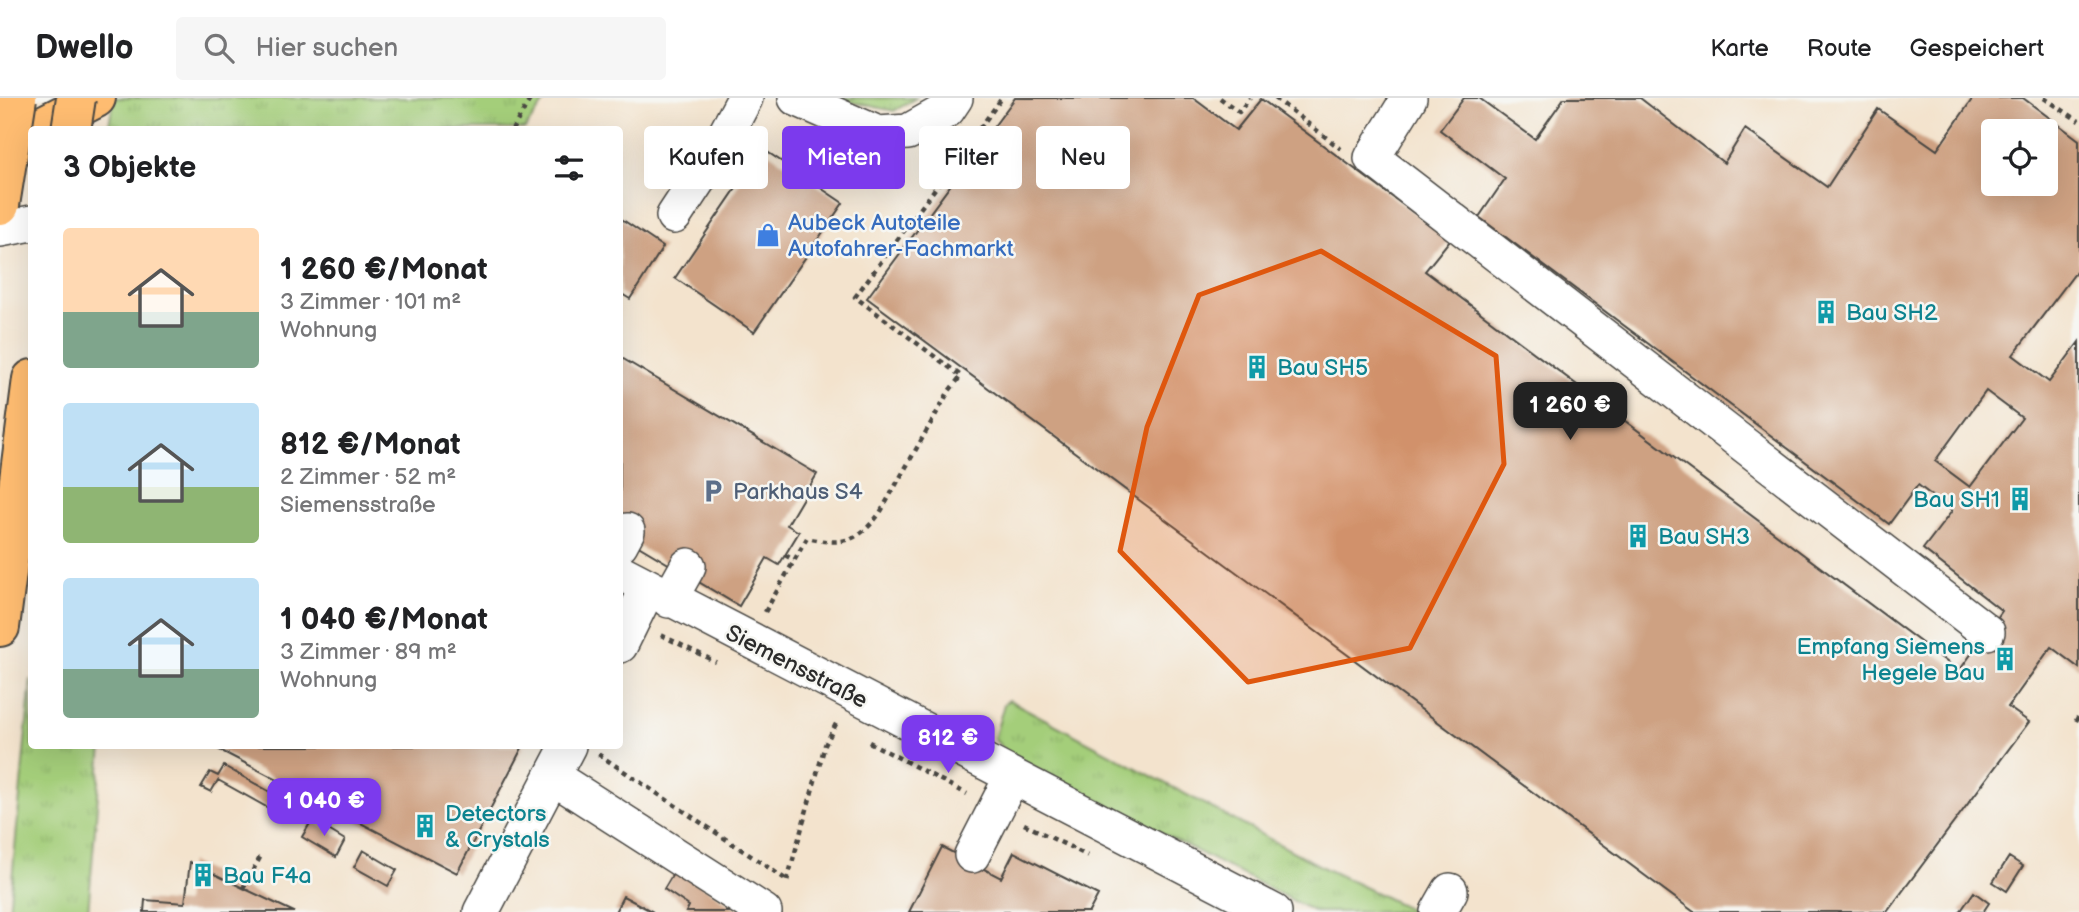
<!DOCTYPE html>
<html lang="de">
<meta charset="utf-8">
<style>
body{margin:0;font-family:"Balsamiq Sans",sans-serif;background:#f6f6f6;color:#202124;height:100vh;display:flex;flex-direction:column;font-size:26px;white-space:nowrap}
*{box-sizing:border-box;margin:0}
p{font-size:23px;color:#757577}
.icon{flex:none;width:38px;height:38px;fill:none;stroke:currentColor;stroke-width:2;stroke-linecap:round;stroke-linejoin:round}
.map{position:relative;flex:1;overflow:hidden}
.side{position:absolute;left:28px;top:28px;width:595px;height:623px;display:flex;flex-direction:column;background:#fff;border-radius:7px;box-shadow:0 7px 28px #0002}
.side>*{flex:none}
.banner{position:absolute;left:644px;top:28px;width:665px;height:63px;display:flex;gap:14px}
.buttons{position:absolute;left:1981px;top:21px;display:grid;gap:14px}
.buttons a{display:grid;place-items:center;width:77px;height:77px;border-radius:7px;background:#fff;box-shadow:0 7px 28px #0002;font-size:35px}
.price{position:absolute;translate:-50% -60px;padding:0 16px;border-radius:14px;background:#7c3aed;color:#fff;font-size:23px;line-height:46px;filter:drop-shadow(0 2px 4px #0008)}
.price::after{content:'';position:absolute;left:50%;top:42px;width:21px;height:16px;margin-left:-10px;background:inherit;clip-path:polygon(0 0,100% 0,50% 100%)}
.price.on{background:#222;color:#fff}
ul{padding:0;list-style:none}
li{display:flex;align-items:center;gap:21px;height:175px;padding:0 35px}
li span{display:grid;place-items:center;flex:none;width:196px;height:140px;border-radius:7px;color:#555}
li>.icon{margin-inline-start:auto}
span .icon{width:84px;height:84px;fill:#fffc;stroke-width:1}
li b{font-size:30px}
h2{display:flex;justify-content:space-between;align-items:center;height:84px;padding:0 35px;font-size:30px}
.pill{padding:0 24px;border-radius:7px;background:#fff;box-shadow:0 7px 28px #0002;font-size:24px;line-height:63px}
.pill.on{background:#7c3aed;color:#fff}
header{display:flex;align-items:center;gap:42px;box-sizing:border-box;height:98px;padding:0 35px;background:#fff;border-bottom:2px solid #e0e0e0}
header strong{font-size:33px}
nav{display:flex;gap:38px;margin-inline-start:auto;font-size:24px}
.search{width:490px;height:63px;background:#f6f6f6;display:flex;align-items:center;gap:18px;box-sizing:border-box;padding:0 24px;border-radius:7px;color:#757577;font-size:26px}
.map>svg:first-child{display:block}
</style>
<header>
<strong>Dwello</strong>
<div class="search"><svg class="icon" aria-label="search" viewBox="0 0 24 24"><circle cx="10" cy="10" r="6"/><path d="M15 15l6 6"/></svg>Hier suchen</div>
<nav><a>Karte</a><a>Route</a><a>Gespeichert</a></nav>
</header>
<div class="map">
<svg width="2079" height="814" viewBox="0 0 2079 814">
<defs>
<pattern id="grass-tufts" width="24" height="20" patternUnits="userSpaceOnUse" patternTransform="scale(1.75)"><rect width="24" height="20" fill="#a4ce7a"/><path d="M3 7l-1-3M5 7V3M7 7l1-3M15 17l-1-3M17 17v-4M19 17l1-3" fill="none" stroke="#8db16a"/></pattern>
</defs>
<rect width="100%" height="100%" fill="#f6f6f2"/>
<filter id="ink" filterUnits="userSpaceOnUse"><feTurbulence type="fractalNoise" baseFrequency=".0143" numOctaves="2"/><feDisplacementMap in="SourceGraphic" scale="14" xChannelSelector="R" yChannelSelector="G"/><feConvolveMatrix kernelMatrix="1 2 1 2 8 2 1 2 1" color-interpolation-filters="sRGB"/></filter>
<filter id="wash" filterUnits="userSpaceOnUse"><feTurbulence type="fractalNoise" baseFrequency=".00686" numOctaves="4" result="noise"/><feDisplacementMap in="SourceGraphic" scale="28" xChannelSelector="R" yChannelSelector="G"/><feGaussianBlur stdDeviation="1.57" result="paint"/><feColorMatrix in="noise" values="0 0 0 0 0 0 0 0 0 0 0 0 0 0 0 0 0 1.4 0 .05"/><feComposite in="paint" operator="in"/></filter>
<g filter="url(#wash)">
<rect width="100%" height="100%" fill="#f3e3cd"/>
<path fill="url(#grass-tufts)" stroke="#687c52" stroke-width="2" d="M114 0H547L525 31 108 32Z
M832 0H916L894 13Z
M31 581 32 648H102L88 814H9Z
M1009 602 1324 770 1416 814H1315L1008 656 994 641 1004 606Z"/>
<g id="blocks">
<path fill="#cea182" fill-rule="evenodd" d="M1015 0H1193L1236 32 1261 1 1450 142 1425 173 1959 573 2002 513 1923 451 1952 413 1918 387 1889 426 1479 119 1505 81 1440 32 1464 0H1479L1535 41 1564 0H1640L1724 65 1745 31 1827 89 1878 11 1937 52 1973 0H2023L2079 42V170L2013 257 2049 284 2079 244V570L2051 549 2008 609 2029 624 1887 814H1694L867 200ZM1993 33H2046V86H1993ZM1986 293 2022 320 1970 389 1935 363Z
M763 51 843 105 754 234 675 180Z
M620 120 663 149 630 201 620 195Z
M620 259 817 376 787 427 799 434 779 467 767 460 739 508 620 437Z
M212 648H523L457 775Z
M224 668 295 708 288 721 218 682 211 694 201 689 210 674 218 678Z
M312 722 345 742 336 759 302 739Z
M942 749 1001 780 1014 754 1098 797 1089 814H909Z
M363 752 397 772 388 788 354 769Z
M2009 759 2023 768 2007 793 1993 784Z
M190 764 243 790 294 814H144L145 802 185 805Z
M676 771 742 814H686L689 808 664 791Z
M1974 794 1989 805 1983 814H1960Z
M623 798 653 814H615Z"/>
</g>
</g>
<g filter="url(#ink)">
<use href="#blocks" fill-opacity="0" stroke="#494743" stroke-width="2"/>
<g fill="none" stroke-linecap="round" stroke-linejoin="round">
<g stroke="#494743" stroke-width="38">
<path id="minor" d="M796 0 878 36 908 34 947 12 955 0
M1409 0 1372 60 1987 534
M674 118 718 51 745 0
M0 131 32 125
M620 446 627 433
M620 474 1274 814
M669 502 688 468
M620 547 648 490
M553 679 764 814
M972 757 1012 679
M481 814 568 648
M1438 814 1450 793"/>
</g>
<g stroke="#494743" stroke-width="42">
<path id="major" d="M34 32 96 0"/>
</g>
<g stroke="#494743" stroke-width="42">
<path id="highway" d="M0 529 32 281"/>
</g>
<path stroke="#494743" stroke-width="4.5" stroke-dasharray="5 5" stroke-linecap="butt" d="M1220 0 1239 14 1250 0
M1275 0 1341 51
M2044 0 2079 23
M512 32 531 0
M864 68 898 86
M785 457 794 462
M765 514 807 440C842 448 858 444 880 415L949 293 961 278 855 199 1002 0
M661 537 716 564
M2075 620 2079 622
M869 644 967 696
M598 656 787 782
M1024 726 1088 758
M787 783 825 647 837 624
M243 790 262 756"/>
<use href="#minor" stroke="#fff" stroke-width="35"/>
<use href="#major" stroke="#febc71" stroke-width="38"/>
<use href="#highway" stroke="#febc71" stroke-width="38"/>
<g stroke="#494743" stroke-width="42" stroke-linecap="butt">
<path id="highway-bridge" d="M71 32 76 0
M0 107 17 0"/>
</g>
<use href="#highway-bridge" stroke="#febc71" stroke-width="38"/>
</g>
</g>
<path fill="#df570e" fill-opacity="0.2" stroke="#df570e" stroke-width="5" stroke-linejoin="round" d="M1321 153 1496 258 1504 366 1410 550 1248 584 1120 453 1147 329 1199 197Z"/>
<defs>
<g id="shop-bare" transform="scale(1.89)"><path d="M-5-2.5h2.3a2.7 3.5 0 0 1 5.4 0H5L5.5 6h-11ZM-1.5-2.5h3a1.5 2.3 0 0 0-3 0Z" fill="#3f7fe0" stroke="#f6f6f2" stroke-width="2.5" paint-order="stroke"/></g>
<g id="building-bare" transform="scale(1.89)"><path d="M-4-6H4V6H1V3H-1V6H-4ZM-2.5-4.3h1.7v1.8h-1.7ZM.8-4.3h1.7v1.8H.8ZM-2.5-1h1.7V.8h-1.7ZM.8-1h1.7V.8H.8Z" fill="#0f9aa8" stroke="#f6f6f2" stroke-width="2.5" paint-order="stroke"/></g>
<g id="parking-bare" transform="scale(1.89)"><path d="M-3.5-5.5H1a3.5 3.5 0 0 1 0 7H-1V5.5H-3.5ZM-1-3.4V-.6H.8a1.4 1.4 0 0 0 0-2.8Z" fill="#5c6f8a" stroke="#f6f6f2" stroke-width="2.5" paint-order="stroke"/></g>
</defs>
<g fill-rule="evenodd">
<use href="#shop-bare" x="768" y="137"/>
<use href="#building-bare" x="1826" y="214"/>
<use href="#building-bare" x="1257" y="269"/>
<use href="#parking-bare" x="713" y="393"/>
<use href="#building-bare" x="2020" y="401"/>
<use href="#building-bare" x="1638" y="438"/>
<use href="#building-bare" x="2005" y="561"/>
<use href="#building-bare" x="425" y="728"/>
<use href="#building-bare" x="203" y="777"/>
</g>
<g text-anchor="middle" stroke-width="5" stroke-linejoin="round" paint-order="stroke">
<g font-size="23" fill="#366cbe" stroke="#f6f6f2" text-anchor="start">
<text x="788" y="132">Aubeck Autoteile<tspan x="788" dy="26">Autofahrer-Fachmarkt</tspan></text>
</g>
<g font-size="23" fill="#0d838f" stroke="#f6f6f2" text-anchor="start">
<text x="1846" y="222">Bau SH2</text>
<text x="1277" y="277">Bau SH5</text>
<text x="2000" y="409" text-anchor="end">Bau SH1</text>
<text x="1658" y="446">Bau SH3</text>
<text x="1985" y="556" text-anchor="end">Empfang Siemens<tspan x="1985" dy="26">Hegele Bau</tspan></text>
<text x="445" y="723">Detectors<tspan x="445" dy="26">&amp; Crystals</tspan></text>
<text x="223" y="785">Bau F4a</text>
</g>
<g font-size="23" fill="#4e5e75" stroke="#f6f6f2" text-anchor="start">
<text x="733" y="401">Parkhaus S4</text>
</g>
<g font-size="23" fill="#2b2b2b" stroke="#f6f6f2">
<text transform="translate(797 568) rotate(27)" y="8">Siemensstraße</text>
</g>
</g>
</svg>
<div class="buttons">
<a><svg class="icon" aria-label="locate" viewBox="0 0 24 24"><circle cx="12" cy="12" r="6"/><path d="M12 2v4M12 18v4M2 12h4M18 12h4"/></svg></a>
</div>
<b class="price on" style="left:1570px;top:344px">1 260 €</b>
<b class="price" style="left:948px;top:677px">812 €</b>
<b class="price" style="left:324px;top:740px">1 040 €</b>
<div class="banner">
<a class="pill">Kaufen</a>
<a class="pill on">Mieten</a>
<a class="pill">Filter</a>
<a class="pill">Neu</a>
</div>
<section class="side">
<h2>3 Objekte<svg class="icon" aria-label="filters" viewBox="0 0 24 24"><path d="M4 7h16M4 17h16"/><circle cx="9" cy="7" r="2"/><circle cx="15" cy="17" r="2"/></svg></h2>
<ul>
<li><span style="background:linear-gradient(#ffd9b3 60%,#7fa58c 0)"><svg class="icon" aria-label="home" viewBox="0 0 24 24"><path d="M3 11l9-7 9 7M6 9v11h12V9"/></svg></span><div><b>1 260 €/Monat</b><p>3 Zimmer · 101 m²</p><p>Wohnung</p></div></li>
<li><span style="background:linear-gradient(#bfe0f5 60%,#8fb573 0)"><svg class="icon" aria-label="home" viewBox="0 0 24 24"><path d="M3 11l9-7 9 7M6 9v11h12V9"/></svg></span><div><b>812 €/Monat</b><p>2 Zimmer · 52 m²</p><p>Siemensstraße</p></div></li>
<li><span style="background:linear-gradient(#bfe0f5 65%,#7fa58c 0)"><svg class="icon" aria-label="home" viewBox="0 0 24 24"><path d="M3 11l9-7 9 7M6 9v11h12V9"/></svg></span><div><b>1 040 €/Monat</b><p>3 Zimmer · 89 m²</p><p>Wohnung</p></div></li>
</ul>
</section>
</div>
